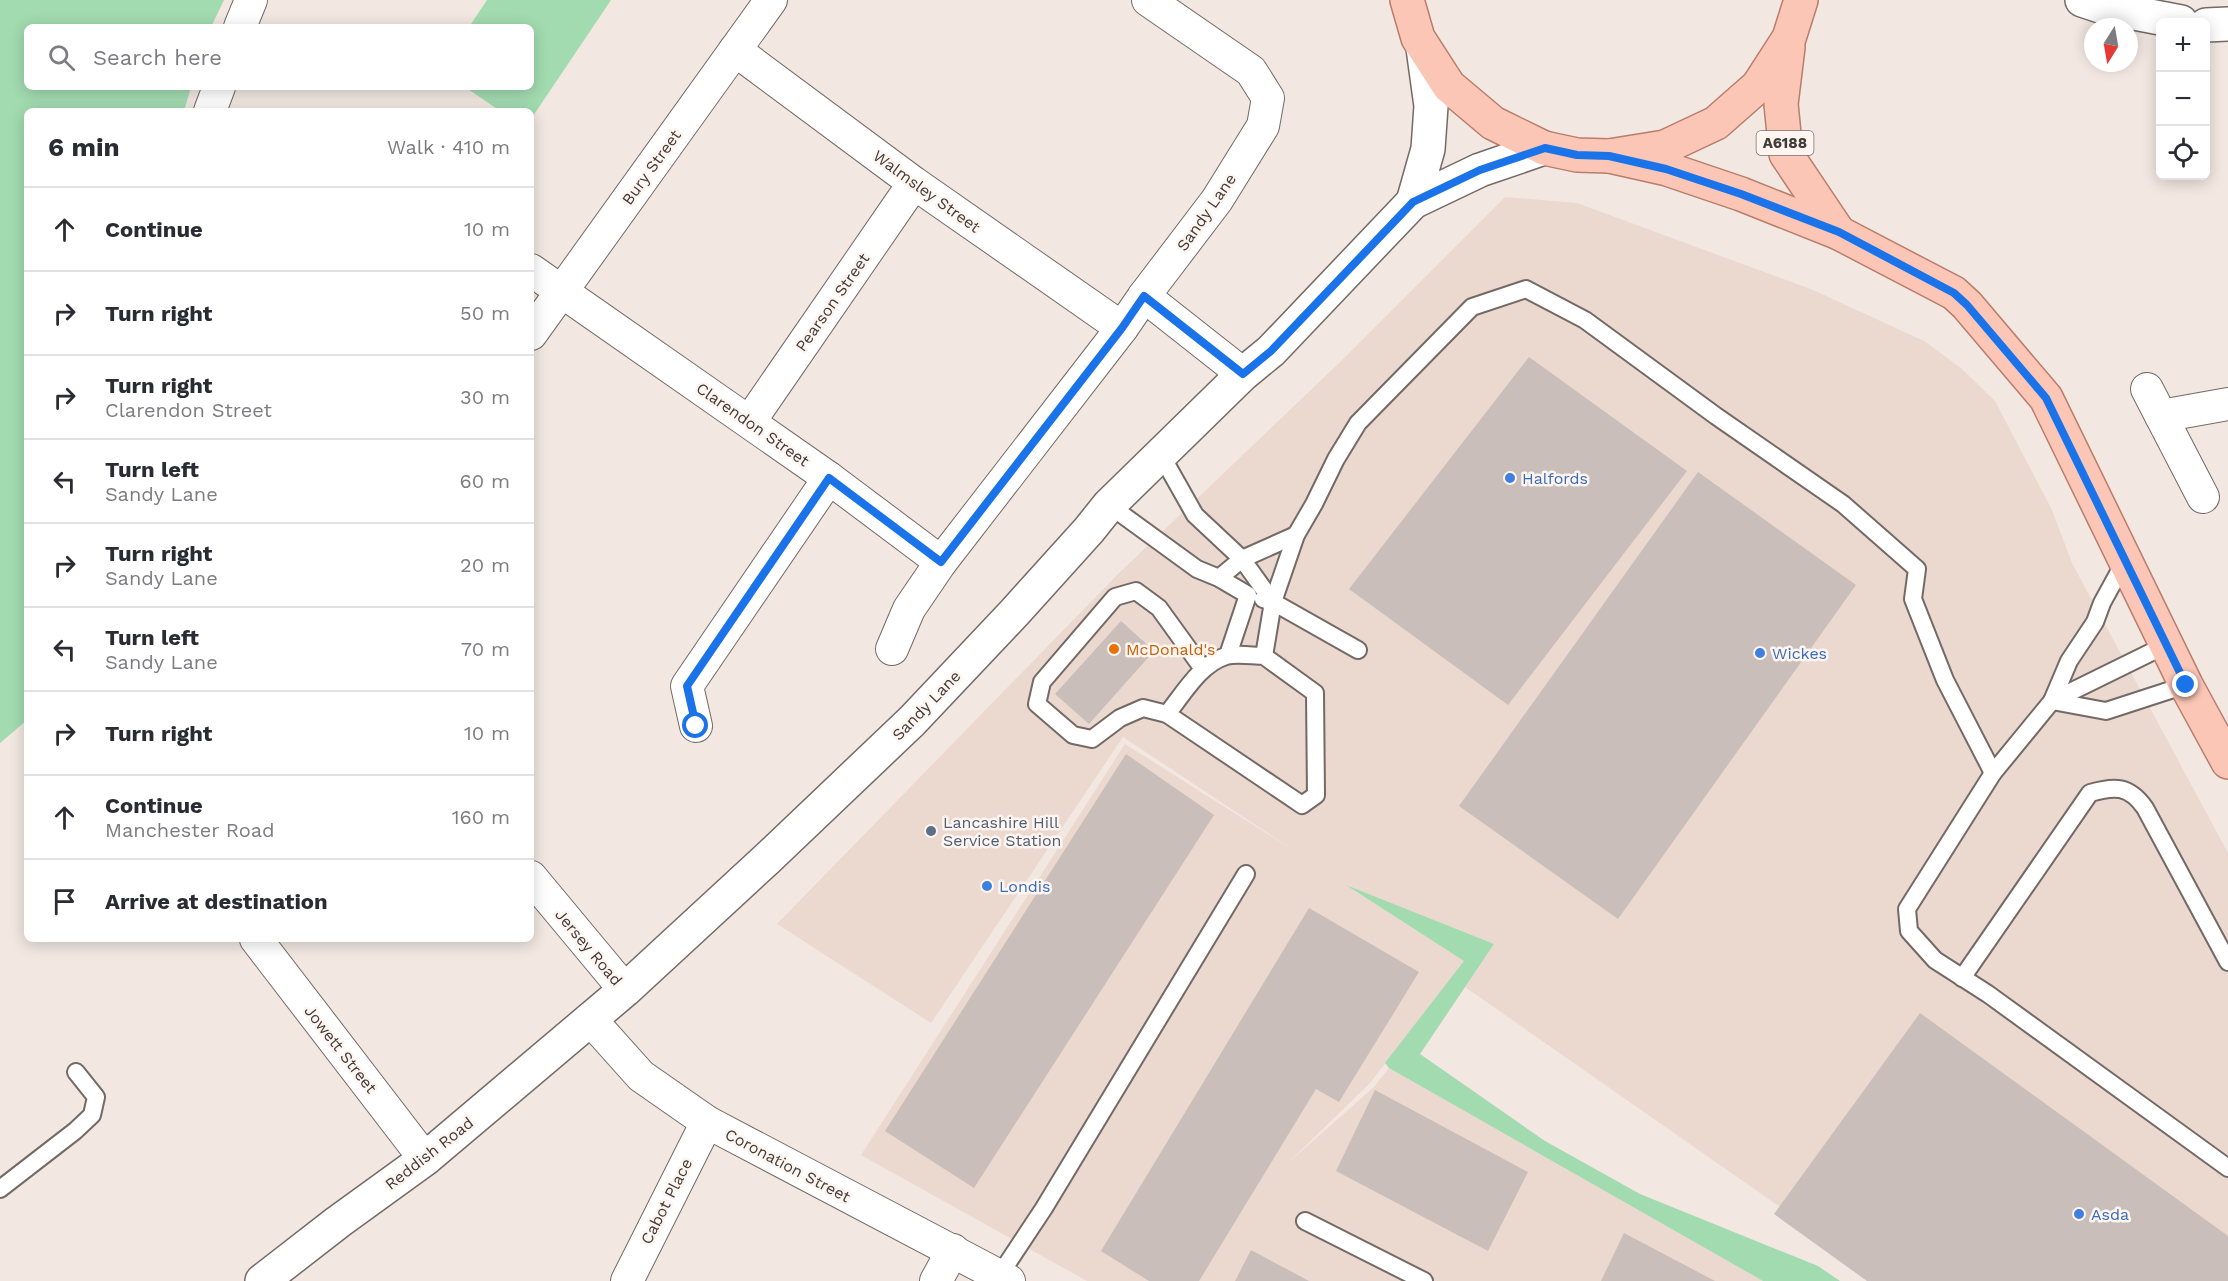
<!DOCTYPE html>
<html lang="en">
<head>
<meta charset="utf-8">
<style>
	:root { --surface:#fff; --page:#f7f7f7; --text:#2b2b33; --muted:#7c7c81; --line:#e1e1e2 }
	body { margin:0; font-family:"Work Sans",sans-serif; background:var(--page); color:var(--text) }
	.controls { position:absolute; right:18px; top:18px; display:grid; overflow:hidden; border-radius:9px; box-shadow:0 3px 15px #0003 }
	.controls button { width:54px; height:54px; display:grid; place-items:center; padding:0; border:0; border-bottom:2px solid var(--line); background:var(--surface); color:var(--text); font:30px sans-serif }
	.compass { position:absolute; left:2084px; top:18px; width:54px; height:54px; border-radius:50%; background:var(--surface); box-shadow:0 3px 15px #0003; rotate:191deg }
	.stop { position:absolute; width:18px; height:18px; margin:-14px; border:4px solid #1a73e8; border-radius:50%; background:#fff }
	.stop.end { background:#1a73e8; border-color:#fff; box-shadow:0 2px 6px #0008 }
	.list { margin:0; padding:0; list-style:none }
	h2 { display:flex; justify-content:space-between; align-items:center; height:78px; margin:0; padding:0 24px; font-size:26px }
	h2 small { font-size:20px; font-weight:400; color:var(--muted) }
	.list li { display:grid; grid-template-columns:39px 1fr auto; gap:18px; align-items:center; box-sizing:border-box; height:84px; padding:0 24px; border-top:2px solid var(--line) }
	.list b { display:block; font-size:22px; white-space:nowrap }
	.list p { margin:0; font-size:20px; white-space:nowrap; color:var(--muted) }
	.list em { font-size:20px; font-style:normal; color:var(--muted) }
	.icon { flex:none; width:33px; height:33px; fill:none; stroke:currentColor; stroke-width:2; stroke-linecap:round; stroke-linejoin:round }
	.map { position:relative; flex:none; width:2228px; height:1281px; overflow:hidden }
	.search { position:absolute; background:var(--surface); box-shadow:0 3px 15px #0003; left:24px; top:24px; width:510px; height:66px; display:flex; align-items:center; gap:15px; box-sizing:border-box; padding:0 21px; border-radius:9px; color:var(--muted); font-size:22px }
	.panel { position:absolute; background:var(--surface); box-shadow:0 3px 15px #0003; left:24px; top:108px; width:510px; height:834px; border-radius:9px }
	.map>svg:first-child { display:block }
	.built { fill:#ebd9cf }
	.green { fill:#a2dbb0 }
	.building { fill:#c9beb9 }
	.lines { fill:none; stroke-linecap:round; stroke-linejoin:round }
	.service-casing { stroke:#736a65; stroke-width:20 }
	.minor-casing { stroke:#736a65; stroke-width:34 }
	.tertiary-casing { stroke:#736a65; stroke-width:36 }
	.secondary-casing { stroke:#736a65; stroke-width:36 }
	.primary-casing { stroke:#b87d6b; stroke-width:36 }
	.service { stroke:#fff; stroke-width:16 }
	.minor { stroke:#fff; stroke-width:32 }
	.tertiary { stroke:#fff; stroke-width:33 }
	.secondary { stroke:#fff; stroke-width:33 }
	.primary { stroke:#fbc6b6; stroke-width:33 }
	.route { stroke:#1a73e8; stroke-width:8 }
	.shop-dot { fill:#3f7fe0; stroke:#fef5f0; stroke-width:2 }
	.food-dot { fill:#e8710a; stroke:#fef5f0; stroke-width:2 }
	.service-dot { fill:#5c6f8a; stroke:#fef5f0; stroke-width:2 }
	.labels { text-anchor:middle; stroke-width:5; stroke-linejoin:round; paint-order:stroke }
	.shield { fill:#fef5f0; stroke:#797470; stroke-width:1.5 }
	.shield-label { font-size:15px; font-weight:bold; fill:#403c39 }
	.street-label { font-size:16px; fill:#403c39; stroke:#fef5f0 }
	.shop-label { font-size:16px; fill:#366cbe; stroke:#fef5f0; text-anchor:start }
	.food-label { font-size:16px; fill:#c56008; stroke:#fef5f0; text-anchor:start }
	.service-label { font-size:16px; fill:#4e5e75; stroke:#fef5f0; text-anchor:start }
</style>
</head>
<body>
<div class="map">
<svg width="2228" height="1281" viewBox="0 0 2228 1281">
	<rect width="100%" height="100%" fill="#f2e7e1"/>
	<polygon class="built" points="1505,197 1577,203 1813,290 1924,341 1961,368 1995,401 2052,510 2072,563 2228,853 2228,1281 1780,1207 1465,987 1494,944 1352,889 1465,961 1370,1083 1288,1163 1374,1087 1389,1068 1763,1281 1087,1281 861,1155 1125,744 1293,850 1123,737 931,1023 777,924 1117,575 1338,364"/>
	<g class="green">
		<polygon points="0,0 224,0 211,27 27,27 27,87 191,87 184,111 27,111 27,720 0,743"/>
		<polygon points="487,0 611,0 531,119 531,111 500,111 465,87 531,87 531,27 469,27"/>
		<polygon points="1346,885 1494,944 1420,1054 1545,1141 1640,1194 1818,1266 1840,1281 1763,1281 1389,1068 1385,1063 1464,961"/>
	</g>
	<g class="building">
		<polygon points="1529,357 1687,471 1508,705 1349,589"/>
		<polygon points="1698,472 1856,585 1618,919 1459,806"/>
		<polygon points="1121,621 1154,651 1089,724 1055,694"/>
		<polygon points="1126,754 1214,815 974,1188 885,1131"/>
		<polygon points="1309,908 1419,972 1339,1102 1316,1089 1199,1281 1149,1281 1101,1251"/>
		<polygon points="1920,1013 2228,1236 2228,1281 1867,1281 1774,1214"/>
		<polygon points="1375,1090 1528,1172 1488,1251 1336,1171"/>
		<polygon points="1624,1233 1715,1281 1601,1281"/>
		<polygon points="1251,1250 1309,1281 1235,1281"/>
	</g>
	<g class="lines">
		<g class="service-casing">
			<g id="service">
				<polyline points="1160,453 1195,515 1242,559 1273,602"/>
				<polyline points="1109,505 1197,569 1219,578 1248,595 1228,655"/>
				<polyline points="2125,561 2102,603 2095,622 2069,661 2052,701 1993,773 1907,909 1909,931 1935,960 1988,994 2228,1168"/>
				<polyline points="1219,578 1242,559 1296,535"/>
				<polyline points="1263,599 1273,602 1358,650"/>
				<path d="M1264 656C1253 656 1237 653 1226 656 1200 664 1184 693 1167 714L1302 805 1316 795 1315 693 1264 656 1273 602 1296 535 1314 504 1336 459 1358 423 1472 307 1526 289 1585 320 1716 416 1843 504 1917 569 1913 599 1945 680 1993 773"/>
				<polyline points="2052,701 2106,711 2186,685"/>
				<polyline points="2052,701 2166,645"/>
				<polyline points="1167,714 1143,708 1120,718 1092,739 1073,735 1037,704 1042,682 1115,597 1136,591 1159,608 1203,669"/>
				<path d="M1962 978 2090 793C2114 786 2129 785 2145 808L2228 962"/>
				<polyline points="0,1189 75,1131 92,1115 96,1097 76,1072"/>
				<polyline points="1305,1221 1424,1281"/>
				<polyline points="999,1276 1044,1208 1246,874"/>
			</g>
		</g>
		<g class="minor-casing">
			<g id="minor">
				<polyline points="240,27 251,0"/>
				<polyline points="735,50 914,183 1122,328"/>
				<polyline points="210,111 219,87"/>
				<polyline points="531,270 829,478 941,562"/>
				<polyline points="1144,296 1243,374"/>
				<polyline points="531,334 771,0"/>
				<polyline points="2147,389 2161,416"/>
				<polyline points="750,421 914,183"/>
				<polyline points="2203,497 2161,416 2228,404"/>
				<polyline points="892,649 909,609 941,562 1122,328 1144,296 1217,200 1263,126 1268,98 1251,71 1148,0"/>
				<polyline points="696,726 687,686 829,478"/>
				<polyline points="531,877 625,990"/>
				<polyline points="256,939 425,1159"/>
				<polyline points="590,1019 641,1076 707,1122 1009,1281"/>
				<polyline points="627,1281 707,1122"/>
				<polyline points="936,1281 953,1250"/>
			</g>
		</g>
		<g class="tertiary-casing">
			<g id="tertiary">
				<polyline points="2082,0 2103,7 2181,22"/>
				<polyline points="2206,25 2228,24"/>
			</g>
		</g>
		<g class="secondary-casing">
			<g id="secondary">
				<polyline points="1413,202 1428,149 1431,106 1423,48"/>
				<polyline points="262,1281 338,1222 425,1159 625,990 767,859 912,721 1015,612 1089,530 1109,505 1243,374 1271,351 1413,202 1480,170 1544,148"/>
			</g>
		</g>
		<g class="primary-casing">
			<g id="primary">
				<polyline points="1407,0 1418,38 1449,86 1493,123 1544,148 1577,155 1609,156 1665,147 1716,123 1758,86 1789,38 1801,0"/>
				<polyline points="1788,47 1781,104 1786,154 1839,233"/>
				<polyline points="1609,156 1667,169 1741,194 1839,233 1954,293 1967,305 2046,398 2186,685 2228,762"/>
			</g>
		</g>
		<use href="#service" class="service"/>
		<use href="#minor" class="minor"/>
		<use href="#tertiary" class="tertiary"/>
		<use href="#secondary" class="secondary"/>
		<use href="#primary" class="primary"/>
	</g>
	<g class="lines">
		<polyline class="route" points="696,726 687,686 829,478 941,562 1122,328 1144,296 1243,374 1271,351 1413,202 1480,170 1545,148 1577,155 1609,156 1666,169 1741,194 1839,232 1954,293 1967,305 2046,398 2186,685"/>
	</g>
	<g class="shop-dot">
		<circle cx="1510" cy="478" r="6"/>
		<circle cx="1760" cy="653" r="6"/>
		<circle cx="987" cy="886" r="6"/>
		<circle cx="2079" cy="1214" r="6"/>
	</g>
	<circle class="food-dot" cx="1114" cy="649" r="6"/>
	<circle class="service-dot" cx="931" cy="831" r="6"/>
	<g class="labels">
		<rect class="shield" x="1756.5" y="131" width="57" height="24" rx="4.5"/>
		<g class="shield-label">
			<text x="1785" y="148">A6188</text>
		</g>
		<g class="street-label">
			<text transform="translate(651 167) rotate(-54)" y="6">Bury Street</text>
			<text transform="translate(927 191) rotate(36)" y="6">Walmsley Street</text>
			<text transform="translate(1206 212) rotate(-55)" y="6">Sandy Lane</text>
			<text transform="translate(832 302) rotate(-55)" y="6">Pearson Street</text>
			<text transform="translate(753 424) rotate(35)" y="6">Clarendon Street</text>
			<text transform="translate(926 705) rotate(-46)" y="6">Sandy Lane</text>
			<text transform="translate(589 947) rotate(50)" y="6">Jersey Road</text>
			<text transform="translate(341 1049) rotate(52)" y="6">Jowett Street</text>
			<text transform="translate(429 1153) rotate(-38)" y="6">Reddish Road</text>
			<text transform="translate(788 1165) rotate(28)" y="6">Coronation Street</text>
			<text transform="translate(666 1201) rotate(-63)" y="6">Cabot Place</text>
		</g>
		<g class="shop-label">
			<text x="1522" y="484">Halfords</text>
			<text x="1772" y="659">Wickes</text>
			<text x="999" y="892">Londis</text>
			<text x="2091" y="1220">Asda</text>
		</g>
		<g class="food-label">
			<text x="1126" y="655">McDonald's</text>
		</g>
		<g class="service-label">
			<text x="943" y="828">Lancashire Hill<tspan x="943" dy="18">Service Station</tspan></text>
		</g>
	</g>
</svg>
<div class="controls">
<button>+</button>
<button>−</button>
<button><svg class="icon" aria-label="locate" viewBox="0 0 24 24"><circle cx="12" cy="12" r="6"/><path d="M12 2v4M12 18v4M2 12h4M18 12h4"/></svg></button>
</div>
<svg class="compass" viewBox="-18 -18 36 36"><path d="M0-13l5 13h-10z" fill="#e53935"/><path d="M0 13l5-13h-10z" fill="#7c7c81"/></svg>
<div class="stop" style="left:696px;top:726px"></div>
<div class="stop end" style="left:2186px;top:685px"></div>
<div class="search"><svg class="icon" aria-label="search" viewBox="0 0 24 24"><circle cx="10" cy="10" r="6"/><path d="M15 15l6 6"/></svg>Search here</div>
<section class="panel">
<h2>6 min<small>Walk · 410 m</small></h2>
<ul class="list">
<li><svg class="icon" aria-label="ahead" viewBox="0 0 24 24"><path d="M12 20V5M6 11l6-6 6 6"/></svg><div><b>Continue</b></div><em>10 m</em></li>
<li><svg class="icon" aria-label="right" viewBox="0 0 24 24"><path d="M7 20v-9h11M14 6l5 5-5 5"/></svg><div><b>Turn right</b></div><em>50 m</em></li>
<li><svg class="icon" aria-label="right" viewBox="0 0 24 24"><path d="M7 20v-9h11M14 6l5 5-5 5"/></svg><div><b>Turn right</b><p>Clarendon Street</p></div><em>30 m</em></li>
<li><svg class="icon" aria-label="left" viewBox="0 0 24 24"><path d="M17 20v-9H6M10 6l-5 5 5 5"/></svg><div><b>Turn left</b><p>Sandy Lane</p></div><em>60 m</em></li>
<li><svg class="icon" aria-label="right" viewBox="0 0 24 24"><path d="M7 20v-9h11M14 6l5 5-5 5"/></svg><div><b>Turn right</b><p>Sandy Lane</p></div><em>20 m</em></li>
<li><svg class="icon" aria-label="left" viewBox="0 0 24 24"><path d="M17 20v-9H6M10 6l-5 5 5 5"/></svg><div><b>Turn left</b><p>Sandy Lane</p></div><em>70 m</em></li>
<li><svg class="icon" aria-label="right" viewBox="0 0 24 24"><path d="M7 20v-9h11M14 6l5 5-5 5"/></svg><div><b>Turn right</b></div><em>10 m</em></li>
<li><svg class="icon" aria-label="ahead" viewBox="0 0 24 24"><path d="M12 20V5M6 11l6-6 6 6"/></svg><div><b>Continue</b><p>Manchester Road</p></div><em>160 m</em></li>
<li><svg class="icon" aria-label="arrive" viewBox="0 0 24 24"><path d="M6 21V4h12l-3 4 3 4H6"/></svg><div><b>Arrive at destination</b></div></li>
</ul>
</section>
</div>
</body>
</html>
